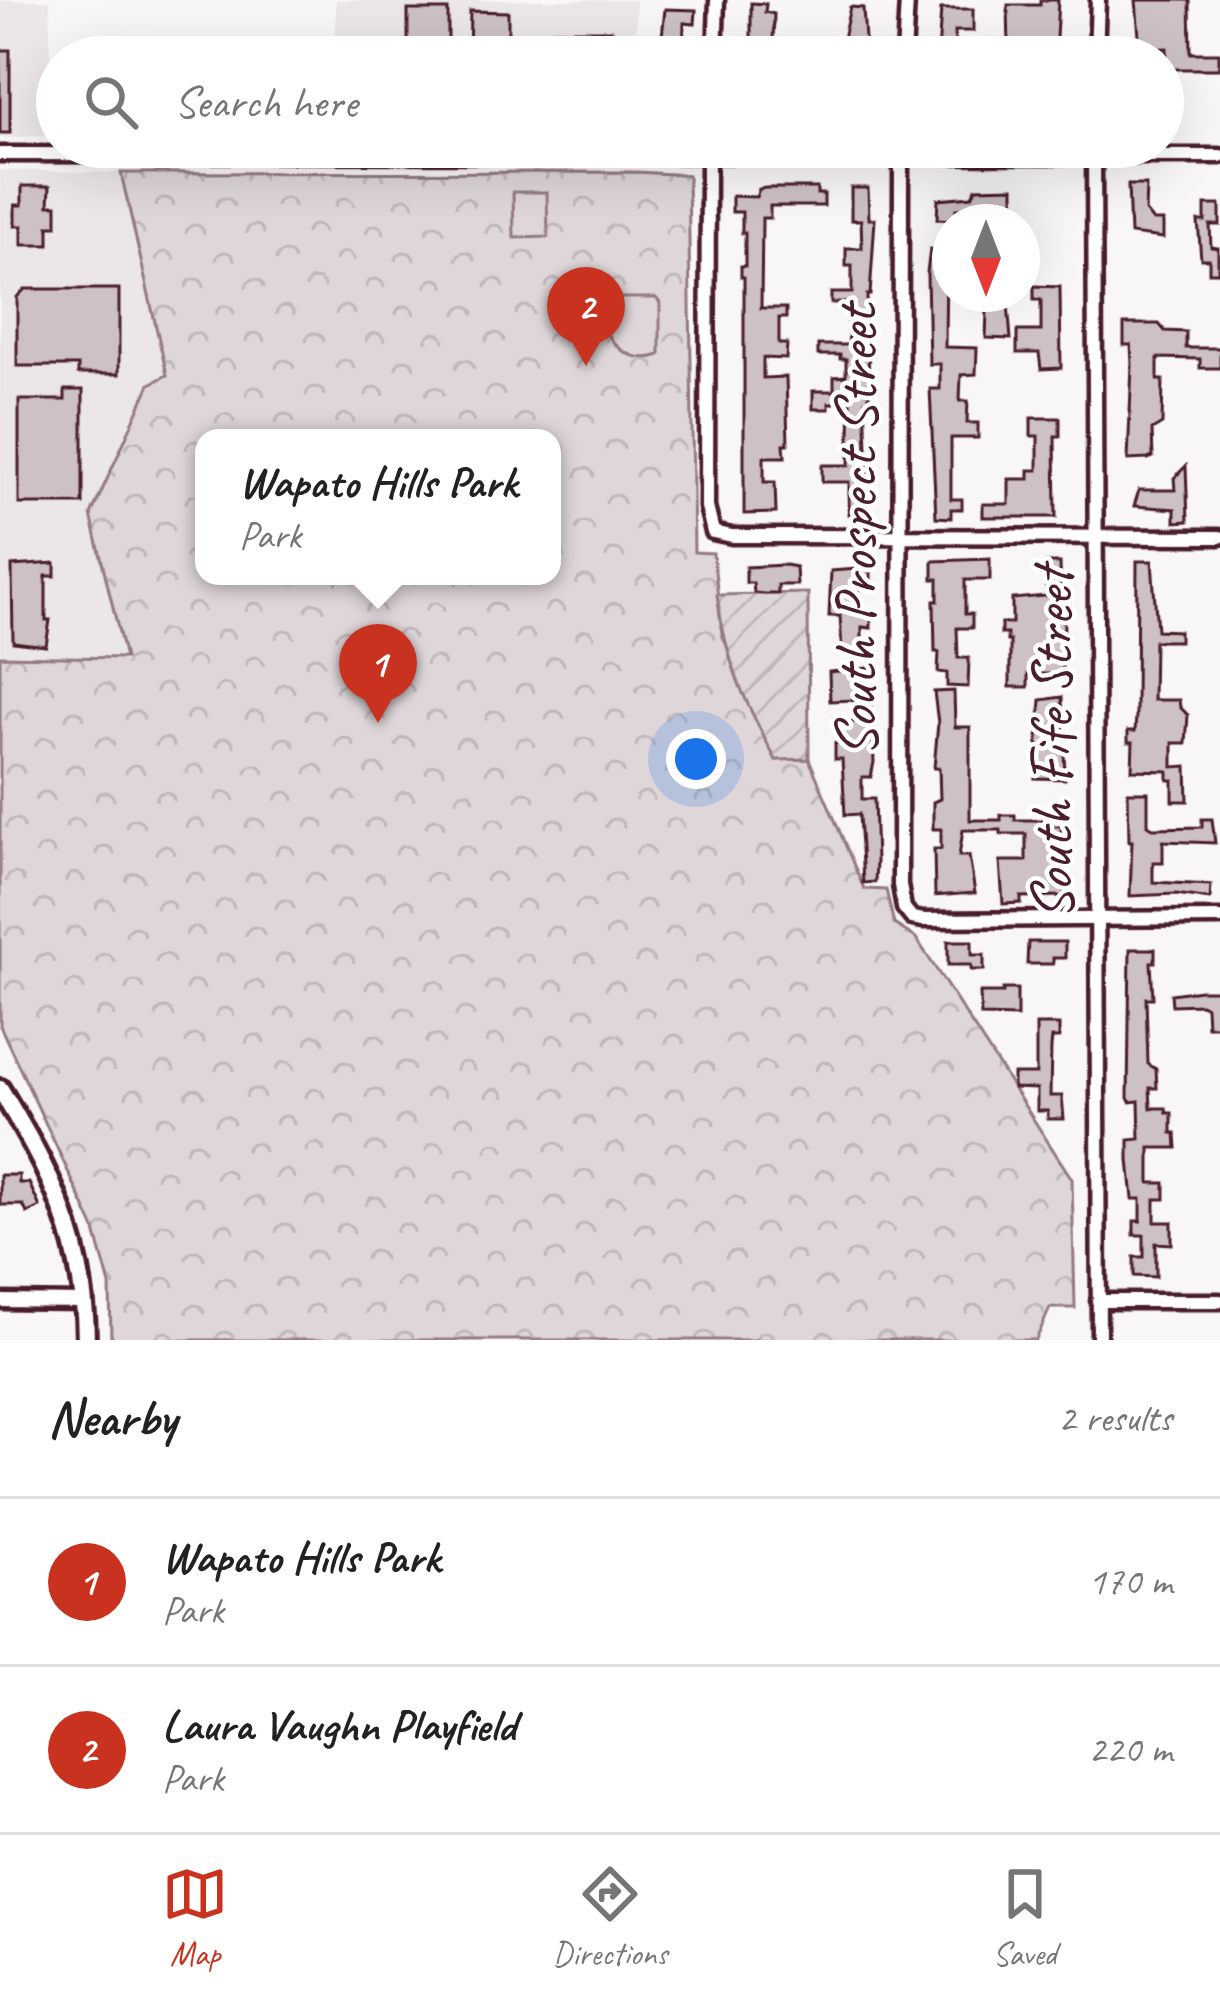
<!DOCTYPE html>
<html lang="en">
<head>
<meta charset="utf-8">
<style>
	:root { --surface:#fff; --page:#f6f6f6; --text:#222; --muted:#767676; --line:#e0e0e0; --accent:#c8321e }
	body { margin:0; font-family:Caveat,sans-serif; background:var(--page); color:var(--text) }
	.compass { position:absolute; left:932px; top:204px; width:108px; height:108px; border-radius:50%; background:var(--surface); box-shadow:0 12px 48px #0002; rotate:180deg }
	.you { position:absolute; left:696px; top:759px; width:42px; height:42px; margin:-30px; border:9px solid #fff; border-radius:50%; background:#1a73e8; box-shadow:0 0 0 18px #1a73e833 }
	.badge { display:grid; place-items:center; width:78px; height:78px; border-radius:50%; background:var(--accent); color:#fff; font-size:39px; font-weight:700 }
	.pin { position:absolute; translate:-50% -99px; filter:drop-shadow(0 3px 6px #0008) }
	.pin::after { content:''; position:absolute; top:63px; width:42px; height:36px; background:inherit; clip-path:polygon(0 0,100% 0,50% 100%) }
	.popup { position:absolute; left:195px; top:429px; width:366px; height:156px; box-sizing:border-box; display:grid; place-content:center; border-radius:24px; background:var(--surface); filter:drop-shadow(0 3px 9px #0005); font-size:39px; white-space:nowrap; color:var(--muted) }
	.popup b { font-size:45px; color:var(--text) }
	.popup::after { content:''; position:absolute; left:50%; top:100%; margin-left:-24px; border:24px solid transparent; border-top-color:var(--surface) }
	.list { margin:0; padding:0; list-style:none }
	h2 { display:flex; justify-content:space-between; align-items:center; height:156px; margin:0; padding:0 48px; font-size:51px }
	h2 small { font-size:39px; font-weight:400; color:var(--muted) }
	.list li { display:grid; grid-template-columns:78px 1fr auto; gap:36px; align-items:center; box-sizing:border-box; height:168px; padding:0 48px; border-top:3px solid var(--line) }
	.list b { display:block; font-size:45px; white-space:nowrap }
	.list p { margin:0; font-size:39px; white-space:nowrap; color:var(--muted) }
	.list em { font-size:39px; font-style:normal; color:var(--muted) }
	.icon { flex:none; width:66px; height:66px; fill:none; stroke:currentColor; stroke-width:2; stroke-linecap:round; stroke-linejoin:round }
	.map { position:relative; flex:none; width:1220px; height:1340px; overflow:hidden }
	.search { position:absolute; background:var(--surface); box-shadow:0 12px 48px #0002; left:36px; right:36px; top:36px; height:132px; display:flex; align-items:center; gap:30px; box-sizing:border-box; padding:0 42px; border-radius:66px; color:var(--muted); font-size:45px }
	.sheet { height:492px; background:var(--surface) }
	nav { display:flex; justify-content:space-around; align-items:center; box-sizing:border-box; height:168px; border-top:3px solid var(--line); background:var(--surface); font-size:33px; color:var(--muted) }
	nav a { display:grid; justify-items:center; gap:6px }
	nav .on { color:var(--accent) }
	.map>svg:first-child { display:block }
	.built { fill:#ebe6e8 }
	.park { fill:url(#park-crowns); stroke:#947a82; stroke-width:3; fill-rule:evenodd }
	.garden { fill:url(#garden-furrows); stroke:#947a82; stroke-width:3 }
	.pitch { fill:#ded6d9; stroke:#947a82; stroke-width:3 }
	.building { fill:#cdc1c4; stroke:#4a1f2b; stroke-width:3 }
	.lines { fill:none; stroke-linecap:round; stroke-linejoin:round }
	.street-casing { stroke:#4a1f2b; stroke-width:21 }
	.secondary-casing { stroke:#4a1f2b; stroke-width:26 }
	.street { stroke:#fff; stroke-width:12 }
	.secondary { stroke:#fff; stroke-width:16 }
	.labels { text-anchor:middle; stroke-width:9; stroke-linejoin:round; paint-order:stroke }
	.street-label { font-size:60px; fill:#4a1f2b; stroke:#fff }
</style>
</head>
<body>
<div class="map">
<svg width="1220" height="1340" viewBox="0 0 1220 1340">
	<defs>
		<pattern id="park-crowns" width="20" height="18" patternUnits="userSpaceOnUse" patternTransform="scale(3)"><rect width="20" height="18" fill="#ded6d9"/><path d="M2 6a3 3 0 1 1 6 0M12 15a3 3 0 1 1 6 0" fill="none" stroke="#c0b7ba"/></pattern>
		<pattern id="garden-furrows" width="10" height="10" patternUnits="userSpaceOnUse" patternTransform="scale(3)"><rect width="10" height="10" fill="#ded6d9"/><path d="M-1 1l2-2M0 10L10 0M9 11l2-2" fill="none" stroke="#c0b7ba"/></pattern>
	</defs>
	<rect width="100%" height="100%" fill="#f8f6f7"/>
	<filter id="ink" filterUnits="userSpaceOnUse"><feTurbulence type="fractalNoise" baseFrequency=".00833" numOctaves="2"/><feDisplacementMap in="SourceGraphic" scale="24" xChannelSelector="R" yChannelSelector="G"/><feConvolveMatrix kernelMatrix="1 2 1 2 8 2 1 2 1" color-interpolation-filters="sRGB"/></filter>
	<g filter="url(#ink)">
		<g class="built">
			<polygon points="0,0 50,0 50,135 0,138"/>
			<rect x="336" y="0" width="300" height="57"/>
			<polygon points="0,170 121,173 167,375 150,385 91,515 126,659 0,656"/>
		</g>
		<path class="park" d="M636 172 688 175 694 552 713 553 722 634 776 760 809 759 864 889 886 890 894 924 916 938 1072 1179 1075 1308H1050L1036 1340H111L110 1285 94 1227 0 1026V656L125 658 91 515 150 384 167 375 121 173ZM204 438H552V576H204Z"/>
		<path class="garden" d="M808 593 809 759 776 760C744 700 726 663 717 595Z"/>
		<g class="pitch">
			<polygon points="513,192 547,192 548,237 514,238"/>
			<path d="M604 298H656L660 303V355C624 368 595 332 604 298Z"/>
		</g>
		<g class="building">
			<polygon points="1040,0 1058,0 1055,57 1039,57 1039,50 1009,50 1008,5 1040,5"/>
			<polygon points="1136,0 1190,0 1191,53 1219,53 1219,69 1166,69 1167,48 1140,49"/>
			<polygon points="751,3 766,4 765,12 774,14 773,43 777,43 777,57 751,57"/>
			<polygon points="850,7 863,8 866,57 839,57"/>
			<polygon points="665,9 696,10 695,24 684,23 683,57 660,55"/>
			<polygon points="941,9 973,9 973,31 955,31 955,57 938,54"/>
			<rect x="408" y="10" width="40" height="47"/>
			<polygon points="470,11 508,12 508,57 469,57"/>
			<rect x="553" y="30" width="58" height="27"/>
			<rect x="0" y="50" width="10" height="83"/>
			<polygon points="1128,185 1146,185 1145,211 1153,221 1163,221 1163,238 1130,234"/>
			<polygon points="22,186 50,186 49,205 57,205 57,226 49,226 49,245 22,245 22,226 15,226 15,205 22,205"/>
			<polygon points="1014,187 1014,201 986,202 986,208 982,209 956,209 956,220 937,219 938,199 972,196 976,188"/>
			<polygon points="766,188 817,188 817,194 824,194 824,206 770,206 770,218 762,218 761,308 786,308 786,318 779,318 779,344 787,344 786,359 763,358 763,378 786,377 788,444 784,444 785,457 764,457 764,482 775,482 776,513 744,514 744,277 741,277 741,266 745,266 745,233 742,233 742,212 732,212 732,196 756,197 759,189"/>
			<polygon points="851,188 868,188 869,219 875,219 870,295 867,295 869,389 869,401 865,401 868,471 865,514 849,514 849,482 822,482 822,465 849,465 851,403 829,403 829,409 813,409 813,391 834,391 834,377 846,376 846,359 840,359 840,355 818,355 818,345 849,345 846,303 831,303 831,293 852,293 852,266 846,266 846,248 862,248 861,220 851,220"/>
			<polygon points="1205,205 1220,205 1220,225 1210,225 1211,247 1218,248 1218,272 1209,272 1209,259 1201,259 1198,221 1205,221"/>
			<polygon points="930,249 950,250 950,260 946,260 945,347 977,348 976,374 961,375 960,401 968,401 967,423 978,423 978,438 951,438 951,499 962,499 962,509 951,509 951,518 936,517 930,389 940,389 940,364 929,364 927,273"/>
			<polygon points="1034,286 1060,287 1061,368 1041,369 1039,353 1017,353 1017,331 1041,331 1041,300 1034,300"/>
			<polygon points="25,289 119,289 119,374 78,374 78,366 17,366 17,297"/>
			<polygon points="995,304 1008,304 1011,339 986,338 987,310 995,310"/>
			<polygon points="1124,324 1159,324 1165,331 1186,332 1186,348 1220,348 1220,368 1200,368 1200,359 1158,358 1158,380 1163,380 1162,424 1152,430 1153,457 1148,459 1128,460 1132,365 1131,345 1124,345"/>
			<polygon points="65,390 83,390 83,504 19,504 19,400 65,400"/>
			<polygon points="1031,418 1060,418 1060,436 1055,436 1056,517 983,517 983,504 1009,504 1009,479 1029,479 1029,470 1038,470 1038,436 1031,436"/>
			<polygon points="1186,466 1188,521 1175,522 1175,509 1134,506 1139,490 1175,490 1174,478"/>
			<polygon points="990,559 990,580 965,580 965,614 972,614 972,628 957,628 958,658 969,658 968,687 947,686 947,673 938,672 939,652 935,652 934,601 938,601 938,579 933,579 933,561"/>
			<polygon points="1137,561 1152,561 1157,630 1179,631 1179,641 1154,641 1153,700 1179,700 1180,707 1188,715 1186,743 1173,743 1173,767 1187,766 1188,801 1173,801 1173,780 1168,780 1168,771 1132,770 1133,742 1128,742 1128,731 1135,731 1136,715"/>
			<polygon points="55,563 55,576 46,576 46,620 50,620 46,646 13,642 12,566"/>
			<polygon points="1046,563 1060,563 1061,596 1065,596 1062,674 1028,674 1028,687 1010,687 1010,641 1007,641 1007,634 1001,634 1001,623 1012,623 1012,599 1046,596"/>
			<polygon points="785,565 796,567 797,585 778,585 778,594 764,594 754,593 753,583 746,583 746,567"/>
			<polygon points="871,568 871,587 859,587 859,607 871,611 871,628 862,627 862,651 842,651 840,616 829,616 831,571"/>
			<polygon points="869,668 874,762 871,777 862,777 862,799 874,799 876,862 875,882 863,883 859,814 845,815 842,759 835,759 835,743 841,743 841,722 854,722 854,700 830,701 829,672"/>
			<polygon points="954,691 955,727 970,727 970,820 1001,820 1001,815 1015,815 1015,820 1052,820 1052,826 1061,826 1064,896 1021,897 1021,903 1003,904 1000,861 1026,861 1026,834 1001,834 1001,830 963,830 959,856 969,856 975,893 935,896 934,849 941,849 941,829 933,829 933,802 940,799 939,768 934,768 938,723 934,692"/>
			<polygon points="1062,697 1065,779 1035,778 1041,700"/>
			<polygon points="1128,792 1148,792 1148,825 1153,828 1202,827 1202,819 1212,819 1215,843 1163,841 1163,862 1153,862 1153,882 1211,885 1210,899 1176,894 1130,896 1132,841 1129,841"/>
			<polygon points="948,941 972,941 972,955 984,955 984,970 971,970 971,965 948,965"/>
			<polygon points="1028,942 1065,942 1065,958 1053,958 1053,964 1027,964"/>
			<polygon points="1130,949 1155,949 1155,962 1151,962 1153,998 1146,998 1148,1064 1156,1069 1157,1088 1150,1088 1151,1108 1166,1108 1167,1113 1172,1113 1172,1133 1176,1133 1177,1148 1150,1148 1150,1183 1165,1183 1165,1199 1155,1199 1155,1222 1172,1222 1172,1244 1156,1243 1156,1277 1134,1276 1134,1257 1144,1257 1144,1235 1134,1235 1134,1221 1141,1221 1141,1199 1133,1199 1129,1160 1129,1140 1140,1139 1139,1101 1130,1102 1128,1098"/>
			<polygon points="1003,989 1017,989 1017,1017 981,1016 980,993 1003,993"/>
			<polygon points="1200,990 1217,990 1219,1026 1207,1026 1206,1007 1201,1004 1172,1005 1171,994"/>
			<polygon points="1036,1025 1059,1025 1059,1038 1052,1038 1051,1047 1050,1096 1062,1096 1064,1119 1048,1119 1048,1111 1037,1111 1037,1089 1013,1088 1013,1074 1036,1074"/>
			<polygon points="0,1175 19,1175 19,1183 29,1183 40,1207 27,1213 23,1205 0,1205"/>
		</g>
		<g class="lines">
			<g class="street-casing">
				<g id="street">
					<polyline points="715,57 717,0"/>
					<polyline points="904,57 907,0"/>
					<polyline points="1096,57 1098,0"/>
					<polyline points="708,147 707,507 713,532 732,536 1220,537"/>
					<polyline points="1094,147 1099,1340"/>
					<polyline points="901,148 900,885 904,908 912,918 923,920 1220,918"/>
					<polyline points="0,154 1220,156"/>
					<polyline points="0,1301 85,1302"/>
					<polyline points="1098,1301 1220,1301"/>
				</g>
			</g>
			<g class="secondary-casing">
				<path id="secondary" d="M0 1089C51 1173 85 1239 86 1340"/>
			</g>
			<use href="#street" class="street"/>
			<use href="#secondary" class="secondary"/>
		</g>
	</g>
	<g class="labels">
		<g class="street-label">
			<text transform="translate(855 531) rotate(-90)" y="21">South Prospect Street</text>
			<text transform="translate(1051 744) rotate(-90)" y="21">South Fife Street</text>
		</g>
	</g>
</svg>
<svg class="compass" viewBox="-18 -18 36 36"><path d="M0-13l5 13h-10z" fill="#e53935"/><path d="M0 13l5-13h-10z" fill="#767676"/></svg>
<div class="you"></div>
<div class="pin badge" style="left:378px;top:723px">1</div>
<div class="popup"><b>Wapato Hills Park</b>Park</div>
<div class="pin badge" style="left:586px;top:366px">2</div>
<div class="search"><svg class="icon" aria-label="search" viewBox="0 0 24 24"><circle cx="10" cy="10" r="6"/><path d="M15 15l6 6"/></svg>Search here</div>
</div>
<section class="sheet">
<h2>Nearby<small>2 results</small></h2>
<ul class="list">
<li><span class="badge">1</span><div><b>Wapato Hills Park</b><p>Park</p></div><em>170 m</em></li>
<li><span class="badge">2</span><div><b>Laura Vaughn Playfield</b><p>Park</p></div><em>220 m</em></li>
</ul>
</section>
<nav>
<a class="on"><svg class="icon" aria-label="map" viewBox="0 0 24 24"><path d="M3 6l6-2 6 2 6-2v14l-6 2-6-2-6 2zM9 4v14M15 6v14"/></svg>Map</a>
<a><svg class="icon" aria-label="directions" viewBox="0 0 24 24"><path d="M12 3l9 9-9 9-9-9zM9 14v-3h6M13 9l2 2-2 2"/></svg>Directions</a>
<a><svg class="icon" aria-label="saved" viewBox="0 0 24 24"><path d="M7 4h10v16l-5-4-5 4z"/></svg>Saved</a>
</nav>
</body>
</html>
